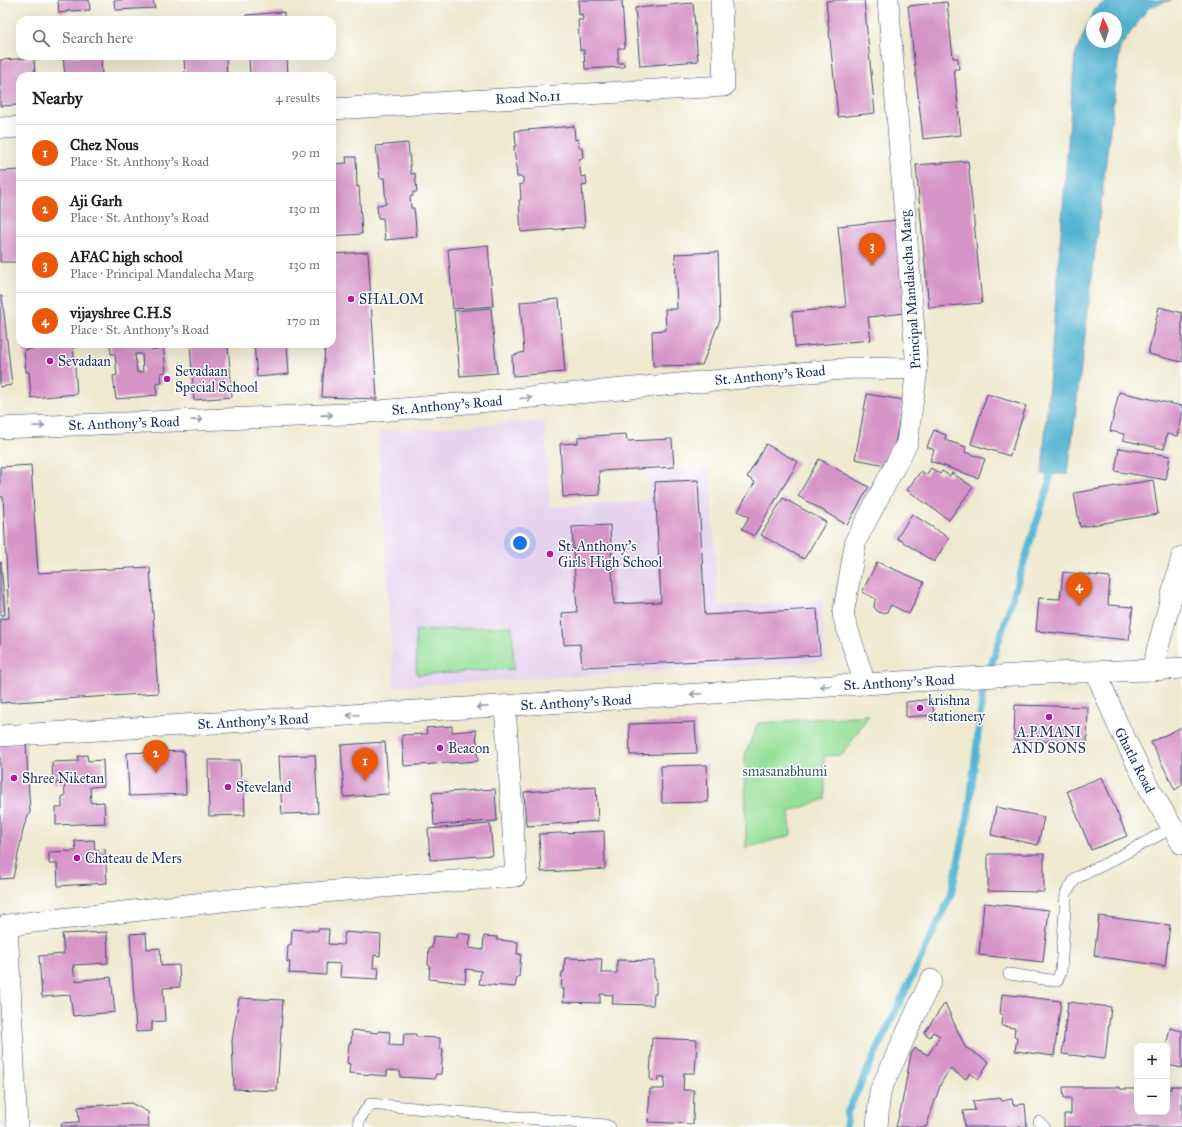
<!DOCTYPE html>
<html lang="en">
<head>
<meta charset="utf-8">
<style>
	:root { --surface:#fff; --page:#f2f2f2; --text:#202124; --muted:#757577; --line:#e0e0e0; --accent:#ea580c }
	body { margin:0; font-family:"IM FELL Great Primer",serif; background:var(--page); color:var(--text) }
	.controls { position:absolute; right:12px; bottom:12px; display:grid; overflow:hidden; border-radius:8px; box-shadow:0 4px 16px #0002 }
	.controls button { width:36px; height:36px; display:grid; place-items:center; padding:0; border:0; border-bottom:1px solid var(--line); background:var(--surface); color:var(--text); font:20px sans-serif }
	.compass { position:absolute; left:1086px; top:12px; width:36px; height:36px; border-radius:50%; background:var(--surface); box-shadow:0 4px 16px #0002; rotate:356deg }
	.you { position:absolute; left:520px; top:543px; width:14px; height:14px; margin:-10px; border:3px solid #fff; border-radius:50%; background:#1a73e8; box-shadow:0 0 0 6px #1a73e833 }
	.badge { display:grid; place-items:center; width:26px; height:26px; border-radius:50%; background:var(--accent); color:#fff; font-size:13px; font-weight:700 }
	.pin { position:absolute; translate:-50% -33px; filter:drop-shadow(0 1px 2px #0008) }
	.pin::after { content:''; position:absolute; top:21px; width:14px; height:12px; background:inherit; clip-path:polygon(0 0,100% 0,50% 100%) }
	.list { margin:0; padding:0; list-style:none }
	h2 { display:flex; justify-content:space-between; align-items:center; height:52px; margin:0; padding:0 16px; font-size:17px }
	h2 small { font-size:13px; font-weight:400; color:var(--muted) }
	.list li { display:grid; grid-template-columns:26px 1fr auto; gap:12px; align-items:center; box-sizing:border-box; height:56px; padding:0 16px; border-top:1px solid var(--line) }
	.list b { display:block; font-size:15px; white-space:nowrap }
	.list p { margin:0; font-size:13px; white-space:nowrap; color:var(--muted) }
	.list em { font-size:13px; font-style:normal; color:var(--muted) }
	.icon { flex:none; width:22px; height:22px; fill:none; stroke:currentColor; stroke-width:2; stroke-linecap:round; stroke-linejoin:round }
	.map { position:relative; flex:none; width:1182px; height:1127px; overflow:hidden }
	.search { position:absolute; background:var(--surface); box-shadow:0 4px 16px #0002; left:16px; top:16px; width:320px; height:44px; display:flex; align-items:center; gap:10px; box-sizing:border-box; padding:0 14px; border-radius:12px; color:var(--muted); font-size:15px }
	.panel { position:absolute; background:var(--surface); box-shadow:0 4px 16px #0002; left:16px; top:72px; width:320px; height:276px; border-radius:12px }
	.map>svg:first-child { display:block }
	.built { fill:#e6d3f0 }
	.green { fill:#97e09a; stroke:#59887c }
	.water { fill:#52b4d1; stroke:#367298; fill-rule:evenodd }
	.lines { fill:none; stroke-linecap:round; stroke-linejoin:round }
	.stream { stroke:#52b4d1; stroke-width:7 }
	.building { fill:#d693c7; fill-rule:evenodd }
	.lane-casing { stroke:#3b4b6f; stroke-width:12 }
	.street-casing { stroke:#3b4b6f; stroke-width:22 }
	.lane { stroke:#fff; stroke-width:11 }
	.street { stroke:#fff; stroke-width:21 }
	.oneway { stroke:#8d97ae }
	.poi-dot { fill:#b5179e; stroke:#fff; stroke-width:1.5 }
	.labels { text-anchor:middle; stroke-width:3; stroke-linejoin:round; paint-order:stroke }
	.street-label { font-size:14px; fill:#1b2f5e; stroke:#fff }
	.poi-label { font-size:14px; fill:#1b2f5e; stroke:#fff; text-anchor:start }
	.park-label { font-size:14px; fill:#3a5b6d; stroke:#fff }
</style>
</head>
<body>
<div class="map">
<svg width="1182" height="1127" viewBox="0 0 1182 1127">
	<rect width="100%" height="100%" fill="#fff"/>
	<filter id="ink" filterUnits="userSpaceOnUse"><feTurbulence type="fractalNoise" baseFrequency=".025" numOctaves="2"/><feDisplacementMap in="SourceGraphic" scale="8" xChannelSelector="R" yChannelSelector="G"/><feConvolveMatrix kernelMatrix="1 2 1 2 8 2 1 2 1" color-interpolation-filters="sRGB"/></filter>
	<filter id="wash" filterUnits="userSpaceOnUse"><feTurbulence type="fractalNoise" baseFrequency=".012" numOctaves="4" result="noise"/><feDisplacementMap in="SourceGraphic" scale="16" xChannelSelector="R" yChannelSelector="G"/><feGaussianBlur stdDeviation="0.9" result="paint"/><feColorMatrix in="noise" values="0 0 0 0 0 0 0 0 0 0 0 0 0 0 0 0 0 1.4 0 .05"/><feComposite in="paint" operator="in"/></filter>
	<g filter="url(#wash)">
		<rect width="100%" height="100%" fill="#eee9cf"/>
		<polygon class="built" points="544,421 550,507 648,501 647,471 710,467 718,606 822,600 825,661 394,687 378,432"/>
		<g class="green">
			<polygon points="512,626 514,669 417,675 415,631"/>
			<polygon points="869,715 842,755 824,756 825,799 789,812 791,835 746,848 745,755 758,723"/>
		</g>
		<path class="water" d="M1108 0H1172L1149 7 1120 47 1068 474H1042L1075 55 1094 9ZM1092 18H1116V42H1092Z"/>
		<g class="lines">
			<polyline class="stream" points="846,1127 847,1113 951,895 969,811 983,691 1049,483 1051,466"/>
		</g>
		<g id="blocks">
			<g class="building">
				<polygon points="58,0 89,0 90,10 67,11 67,12 59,13"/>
				<polygon points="114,0 153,0 155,8 115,10"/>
				<polygon points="578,0 622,0 625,48 618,48 618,63 624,63 624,67 585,69 584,50 580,50 578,20 583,20 582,14 579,15"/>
				<polygon points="836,0 864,0 875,113 838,117 826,1"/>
				<polygon points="947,2 953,58 958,58 959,69 954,69 961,135 923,139 908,6"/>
				<polygon points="693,3 698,61 640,66 635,8"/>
				<polygon points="284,12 284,20 246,20 246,15"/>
				<polygon points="63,56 101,56 102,76 65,76"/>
				<polygon points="184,56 226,56 227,76 185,76"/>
				<polygon points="249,56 287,56 288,76 250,76"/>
				<polygon points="34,58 35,76 20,76 20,105 0,106 0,60"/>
				<polygon points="574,126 575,140 578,139 579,147 582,147 583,158 579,159 581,177 586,176 587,185 582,186 585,227 521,232 519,200 521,200 520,184 523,184 523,177 517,177 514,146 516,146 515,131"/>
				<polygon points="408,143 411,174 415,173 417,192 413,192 413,196 410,197 411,208 414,208 417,237 385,240 383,218 378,218 377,205 386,204 384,178 380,178 376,146"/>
				<polygon points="346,157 356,157 357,187 359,186 362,234 332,236 332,164 347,163"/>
				<polygon points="968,161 982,303 929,308 916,165"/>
				<polygon points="20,170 20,262 0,262 0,171"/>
				<polygon points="897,220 906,313 868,317 871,340 795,347 792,312 846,307 838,226"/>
				<polygon points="488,245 493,306 453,309 448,249"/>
				<polygon points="368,252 377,399 322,397 325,344 332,344 332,254"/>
				<polygon points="718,252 720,320 702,365 653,366 652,331 666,330 665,309 677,309 675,254"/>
				<polygon points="0,296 2,296 12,385 0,387"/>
				<polygon points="559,299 565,372 513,376 512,356 524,352 520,302"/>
				<polygon points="1159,307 1182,313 1182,362 1148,354"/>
				<polygon points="491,308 497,373 460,376 454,311"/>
				<polygon points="32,344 73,344 77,394 31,398 29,372 26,372 24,350 33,349"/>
				<path d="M110 344H154V346H150L151 350 158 349 156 344H163L166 372 161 373 162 383 156 384 157 395 116 399 113 376 117 375 115 354H111ZM135 354H142L143 372H137Z"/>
				<polygon points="190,344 228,344 232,397 194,400"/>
				<polygon points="254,344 287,344 289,374 257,377"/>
				<polygon points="1119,392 1182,406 1182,417 1178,436 1167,434 1164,449 1123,440 1124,434 1110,431"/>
				<polygon points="867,394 903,400 891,466 855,459"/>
				<polygon points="987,394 1026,406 1010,456 971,444"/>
				<polygon points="934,430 946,435 945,440 966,447 965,452 985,459 978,478 930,461 934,450 927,447"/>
				<polygon points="626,434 627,441 672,439 674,467 599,471 600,495 563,497 560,444 578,443 578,437"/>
				<polygon points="766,444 798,462 754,536 742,529 749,517 738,511 755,482 747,477"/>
				<polygon points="1119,448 1170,456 1166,480 1115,471"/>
				<polygon points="819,459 869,487 847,525 798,496"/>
				<polygon points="31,465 38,573 150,567 158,693 0,703 0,619 9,618 3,497 0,497 0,467"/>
				<polygon points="931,468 940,474 942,471 950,476 952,473 973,487 949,520 907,490 921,471 926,475"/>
				<polygon points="698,480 705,615 817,609 820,655 582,667 580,644 564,645 562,613 577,612 572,527 610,525 614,604 661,602 655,482"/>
				<polygon points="1153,480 1158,514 1080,527 1074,493"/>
				<polygon points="783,498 826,522 804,559 761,535"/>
				<polygon points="912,514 949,538 934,562 897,538"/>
				<polygon points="0,562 1,562 5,615 0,615"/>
				<polygon points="877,562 924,582 909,614 891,605 887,612 881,613 878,612 874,607 875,601 876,599 862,592"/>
				<polygon points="1063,572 1110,577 1108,605 1133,607 1129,640 1036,631 1039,598 1060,599"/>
				<polygon points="932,699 934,715 906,717 906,702"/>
				<polygon points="1015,705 1088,707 1087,743 1014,740"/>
				<polygon points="695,722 697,753 630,755 629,724"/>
				<polygon points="452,726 452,732 476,730 478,761 404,766 402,735 427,734 426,728"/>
				<polygon points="1182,727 1182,785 1175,790 1151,742"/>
				<polygon points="385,742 389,794 344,797 341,745"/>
				<polygon points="26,743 30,812 24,826 13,878 0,879 0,745"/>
				<polygon points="184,751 186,794 129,796 127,753"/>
				<polygon points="87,755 88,761 103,760 104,786 90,787 91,803 104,802 105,823 56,825 56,808 62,808 62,796 65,796 64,783 61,784 61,782 57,782 57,784 53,784 52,762 78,761 78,756"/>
				<polygon points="315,755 318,813 282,814 279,756"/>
				<polygon points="208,760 240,760 241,781 248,781 248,793 244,793 245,815 209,816"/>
				<polygon points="707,765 708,802 662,803 661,766"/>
				<polygon points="1102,777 1127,836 1091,850 1067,791"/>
				<polygon points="596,787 598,821 526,826 524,792"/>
				<polygon points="495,789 497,821 434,825 432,793"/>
				<polygon points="996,807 1044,817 1038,845 991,835"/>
				<polygon points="490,824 493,855 430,860 428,829"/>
				<polygon points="604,831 605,869 541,872 539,834"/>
				<polygon points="94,840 95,850 105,849 107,883 58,886 57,864 49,864 49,852 76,851 75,841"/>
				<polygon points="988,854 1044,854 1044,892 988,891"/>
				<polygon points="984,903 1049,910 1043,962 979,955"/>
				<polygon points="1099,916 1170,925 1165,966 1094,956"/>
				<polygon points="292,929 318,931 318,929 329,929 328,944 343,945 345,932 381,935 380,956 374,955 373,968 379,968 378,979 340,977 341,964 326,963 326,975 289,973 290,962 287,962 288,945 291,945"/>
				<polygon points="107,932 108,963 73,965 75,981 111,977 115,1012 73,1016 70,995 42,997 39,956 64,954 62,934"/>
				<polygon points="146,933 147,949 160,948 161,966 179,965 180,987 163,988 165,1021 152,1022 152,1031 136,1032 130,934"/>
				<polygon points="458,933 471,935 469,948 483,950 484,936 497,937 497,940 518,942 517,954 521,954 519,977 517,977 515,987 479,984 481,971 466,969 465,983 429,979 430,965 428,965 429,948 432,948 433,936 457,938"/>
				<polygon points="565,958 602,959 601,973 617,973 617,960 654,961 654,978 656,978 656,994 654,994 653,1005 612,1004 613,995 600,994 600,1003 563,1002 564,989 561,989 562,972 564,972"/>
				<polygon points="1002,994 1061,1001 1054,1056 1015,1051 1017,1037 1014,1036 1015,1028 1002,1026 1003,1015 1000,1014"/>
				<polygon points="239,998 283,1000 277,1091 234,1089 232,1041"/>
				<polygon points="1068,1002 1111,1007 1105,1059 1062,1054"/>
				<polygon points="945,1003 965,1047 989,1062 978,1079 970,1073 966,1079 950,1069 941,1083 926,1127 896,1127 901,1108 911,1054 915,1048 928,1055 940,1036 933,1032 930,1037 924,1033"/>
				<polygon points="1170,1028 1182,1031 1182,1068 1167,1065 1167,1046 1166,1046"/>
				<polygon points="352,1030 378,1033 378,1031 390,1032 389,1045 403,1046 404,1034 416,1034 416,1037 440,1038 440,1049 443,1049 441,1074 436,1074 435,1079 400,1077 400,1071 387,1070 387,1076 349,1073 350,1064 347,1063 349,1043 351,1043"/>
				<polygon points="652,1038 697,1040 695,1073 684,1073 683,1090 694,1090 693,1124 648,1122 650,1089 664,1089 665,1077 658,1077 658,1081 650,1080"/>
				<polygon points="1171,1086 1182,1086 1182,1127 1064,1127 1064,1114 1071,1114 1071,1098 1064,1098 1063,1087 1120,1087 1120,1089 1137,1089 1137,1112 1167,1112 1167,1089 1171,1089"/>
				<polygon points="1001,1098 1001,1101 1012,1099 1013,1105 1025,1104 1027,1127 965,1127 963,1111 975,1110 973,1101"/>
				<polygon points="131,1103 148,1112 149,1127 62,1127 61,1123 79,1122 78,1107"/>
			</g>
		</g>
	</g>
	<g filter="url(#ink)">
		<use href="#blocks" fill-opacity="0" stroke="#3b4b6f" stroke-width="1"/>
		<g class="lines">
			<g class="lane-casing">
				<g id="lane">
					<polyline points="1009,974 1057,981 1061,971 1066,893 1076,878 1105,864 1172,828"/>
					<polyline points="1039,1122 1044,1127"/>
					<polyline points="359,1127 359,1120 370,1104 605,1125 610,1127"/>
				</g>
			</g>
			<g class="street-casing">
				<g id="street">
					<polyline points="332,109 724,86 721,0"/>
					<polyline points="0,128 20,127"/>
					<polyline points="0,428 346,414 854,368 917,369"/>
					<polyline points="1152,670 1182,557"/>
					<polyline points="1096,672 1117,723 1148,786 1182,844"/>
					<polyline points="865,684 843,615 856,540 907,443 917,369 888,0"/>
					<polyline points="0,736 1049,673 1152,670 1182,668"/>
					<polyline points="17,1127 7,925 240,899 516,876 505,706"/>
					<polyline points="877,1127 880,1091 931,980"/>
				</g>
			</g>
			<use href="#lane" class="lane"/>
			<use href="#street" class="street"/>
		</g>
		<defs><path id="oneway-shaft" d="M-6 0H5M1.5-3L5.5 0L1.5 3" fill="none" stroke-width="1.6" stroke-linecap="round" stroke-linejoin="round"/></defs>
		<g class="oneway">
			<use href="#oneway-shaft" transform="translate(526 398) rotate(-5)"/>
			<use href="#oneway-shaft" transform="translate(327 415) rotate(-2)"/>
			<use href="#oneway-shaft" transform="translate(197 420) rotate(-2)"/>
			<use href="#oneway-shaft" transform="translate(39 426) rotate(-2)"/>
			<use href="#oneway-shaft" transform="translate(826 686) rotate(177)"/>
			<use href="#oneway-shaft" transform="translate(696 694) rotate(177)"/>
			<use href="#oneway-shaft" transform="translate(482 707) rotate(177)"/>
			<use href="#oneway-shaft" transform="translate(353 715) rotate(177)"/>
		</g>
	</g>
	<g class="poi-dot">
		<circle cx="351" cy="299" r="4"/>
		<circle cx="50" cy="361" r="4"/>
		<circle cx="167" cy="379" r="4"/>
		<circle cx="550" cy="554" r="4"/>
		<circle cx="920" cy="708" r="4"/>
		<circle cx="1049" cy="717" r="4"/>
		<circle cx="440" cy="748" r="4"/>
		<circle cx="14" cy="778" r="4"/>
		<circle cx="228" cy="787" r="4"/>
		<circle cx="77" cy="858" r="4"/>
	</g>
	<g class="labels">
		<g class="street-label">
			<text transform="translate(528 97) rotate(-3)" y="5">Road No.11</text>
			<text transform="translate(910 290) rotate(-94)" y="5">Principal Mandalecha Marg</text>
			<text transform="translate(770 375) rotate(-5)" y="5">St. Anthony's Road</text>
			<text transform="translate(447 405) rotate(-5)" y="5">St. Anthony's Road</text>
			<text transform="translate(124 423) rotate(-2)" y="5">St. Anthony's Road</text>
			<text transform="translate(899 682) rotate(-3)" y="5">St. Anthony's Road</text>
			<text transform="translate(576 702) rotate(-3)" y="5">St. Anthony's Road</text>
			<text transform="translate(253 721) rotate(-3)" y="5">St. Anthony's Road</text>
			<text transform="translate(1135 760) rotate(63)" y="5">Ghatla Road</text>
		</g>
		<g class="poi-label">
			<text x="359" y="304">SHALOM</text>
			<text x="58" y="366">Sevadaan</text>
			<text x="175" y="376">Sevadaan<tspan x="175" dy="16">Special School</tspan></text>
			<text x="558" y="551">St. Anthony's<tspan x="558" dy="16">Girls High School</tspan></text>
			<text x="928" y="705">krishna<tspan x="928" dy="16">stationery</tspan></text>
			<text x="1049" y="737" text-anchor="middle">A.P.MANI<tspan x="1049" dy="16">AND SONS</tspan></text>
			<text x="448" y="753">Beacon</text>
			<text x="22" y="783">Shree Niketan</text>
			<text x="236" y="792">Steveland</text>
			<text x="85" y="863">Chateau de Mers</text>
		</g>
		<g class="park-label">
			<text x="785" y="776">smasanabhumi</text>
		</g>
	</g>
</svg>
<div class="controls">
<button>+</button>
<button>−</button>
</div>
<svg class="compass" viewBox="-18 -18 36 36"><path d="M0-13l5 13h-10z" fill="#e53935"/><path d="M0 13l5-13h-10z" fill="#757577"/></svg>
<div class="you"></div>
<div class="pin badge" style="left:365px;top:781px">1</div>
<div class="pin badge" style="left:156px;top:773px">2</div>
<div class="pin badge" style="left:872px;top:266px">3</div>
<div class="pin badge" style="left:1079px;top:606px">4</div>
<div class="search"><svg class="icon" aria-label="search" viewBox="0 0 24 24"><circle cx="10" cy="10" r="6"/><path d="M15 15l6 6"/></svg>Search here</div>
<section class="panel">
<h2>Nearby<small>4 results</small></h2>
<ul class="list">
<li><span class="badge">1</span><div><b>Chez Nous</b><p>Place · St. Anthony's Road</p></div><em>90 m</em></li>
<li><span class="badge">2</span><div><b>Aji Garh</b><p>Place · St. Anthony's Road</p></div><em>130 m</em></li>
<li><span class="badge">3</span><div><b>AFAC high school</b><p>Place · Principal Mandalecha Marg</p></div><em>130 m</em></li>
<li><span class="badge">4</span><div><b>vijayshree C.H.S</b><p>Place · St. Anthony's Road</p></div><em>170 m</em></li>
</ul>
</section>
</div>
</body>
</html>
